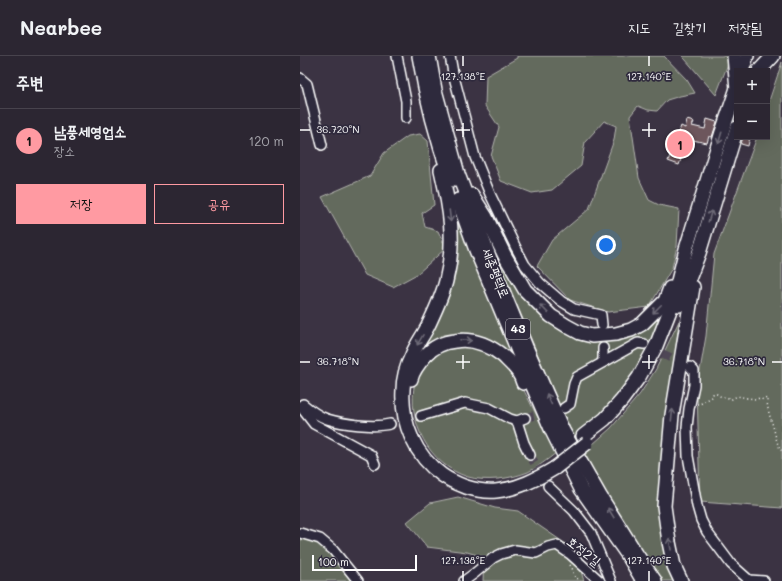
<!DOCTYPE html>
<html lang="ko">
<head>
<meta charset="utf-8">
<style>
	:root { --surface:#2c2632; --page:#342e3a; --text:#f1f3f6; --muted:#a6a5ac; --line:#48434d; --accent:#ff9aa2 }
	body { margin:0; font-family:Mali,"Poor Story",sans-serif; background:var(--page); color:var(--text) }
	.controls { position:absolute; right:12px; top:12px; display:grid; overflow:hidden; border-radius:0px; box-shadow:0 4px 16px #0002 }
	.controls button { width:36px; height:36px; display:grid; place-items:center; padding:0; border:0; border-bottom:1px solid var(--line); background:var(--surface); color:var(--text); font:20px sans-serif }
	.scale { position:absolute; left:12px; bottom:10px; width:105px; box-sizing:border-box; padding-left:4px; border:2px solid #fff; border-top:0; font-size:11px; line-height:14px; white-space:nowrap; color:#fff; -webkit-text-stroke:3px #2f2a3d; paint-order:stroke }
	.you { position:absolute; left:306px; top:189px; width:14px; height:14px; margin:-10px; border:3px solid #fff; border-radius:50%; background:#1a73e8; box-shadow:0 0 0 6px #1a73e833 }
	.badge { display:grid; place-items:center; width:26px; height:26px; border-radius:50%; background:var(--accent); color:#111; font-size:13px; font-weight:700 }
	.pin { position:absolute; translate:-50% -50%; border:2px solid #fff; box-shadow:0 1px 4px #0006 }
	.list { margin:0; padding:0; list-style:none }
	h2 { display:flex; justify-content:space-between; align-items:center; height:52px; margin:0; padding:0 16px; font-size:17px }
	h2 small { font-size:13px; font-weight:400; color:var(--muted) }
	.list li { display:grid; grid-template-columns:26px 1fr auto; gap:12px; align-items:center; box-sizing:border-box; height:64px; padding:0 16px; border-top:1px solid var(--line) }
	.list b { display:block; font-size:15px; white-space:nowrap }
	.list p { margin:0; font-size:13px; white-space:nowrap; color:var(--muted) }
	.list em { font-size:13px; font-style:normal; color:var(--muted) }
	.actions { display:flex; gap:8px; padding:12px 16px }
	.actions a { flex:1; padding:9px 0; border:1px solid var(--accent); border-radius:0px; text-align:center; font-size:14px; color:var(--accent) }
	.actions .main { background:var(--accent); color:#111 }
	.map { position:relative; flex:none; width:482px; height:525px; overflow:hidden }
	header { display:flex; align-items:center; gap:24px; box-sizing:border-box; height:56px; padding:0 20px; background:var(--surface); border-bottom:1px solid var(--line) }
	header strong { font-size:19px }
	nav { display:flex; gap:22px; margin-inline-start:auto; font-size:14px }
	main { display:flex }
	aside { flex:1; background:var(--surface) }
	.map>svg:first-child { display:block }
	.green { fill:#646a5d; stroke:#b2b4ae; fill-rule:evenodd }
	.building { fill:#6d565c; stroke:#fff }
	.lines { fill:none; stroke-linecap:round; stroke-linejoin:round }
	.minor-tunnel { stroke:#4f4756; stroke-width:9; stroke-dasharray:9 4.5; stroke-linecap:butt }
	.minor-casing { stroke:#fff; stroke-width:12 }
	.highway-casing { stroke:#fff; stroke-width:16 }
	.path { stroke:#fff; stroke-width:1.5; stroke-dasharray:1 3; stroke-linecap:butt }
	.minor { stroke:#2f2a3d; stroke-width:9 }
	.highway { stroke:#2f2a3d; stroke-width:13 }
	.highway-bridge-casing { stroke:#fff; stroke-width:16; stroke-linecap:butt }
	.highway-bridge { stroke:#2f2a3d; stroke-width:13 }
	.oneway { stroke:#6d6a77 }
	.ticks { fill:none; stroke:#fff; stroke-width:1.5 }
	.labels { text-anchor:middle; stroke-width:3.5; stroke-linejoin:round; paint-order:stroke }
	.shield { fill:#2f2a3d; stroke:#c1bfc5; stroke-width:1 }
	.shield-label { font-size:12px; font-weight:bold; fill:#fff }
	.street-label { font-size:13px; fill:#fff; stroke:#2f2a3d }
	.ticks-label { font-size:10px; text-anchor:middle; fill:#fff; stroke:#2f2a3d; stroke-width:3.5; stroke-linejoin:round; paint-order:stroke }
</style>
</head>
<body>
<header>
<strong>Nearbee</strong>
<nav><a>지도</a><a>길찾기</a><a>저장됨</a></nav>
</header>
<main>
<aside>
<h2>주변<small></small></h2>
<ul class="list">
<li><span class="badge">1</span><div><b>남풍세영업소</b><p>장소</p></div><em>120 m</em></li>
</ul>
<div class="actions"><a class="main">저장</a><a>공유</a></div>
</aside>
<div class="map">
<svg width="482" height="525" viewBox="0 0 482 525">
	<rect width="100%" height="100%" fill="#3b3343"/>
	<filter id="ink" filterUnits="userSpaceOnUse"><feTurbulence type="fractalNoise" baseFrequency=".025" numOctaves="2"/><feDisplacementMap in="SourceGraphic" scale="8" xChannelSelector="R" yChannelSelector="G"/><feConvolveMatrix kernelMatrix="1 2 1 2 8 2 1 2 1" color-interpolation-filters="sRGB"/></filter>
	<g filter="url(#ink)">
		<g class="green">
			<polygon points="217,0 364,0 387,24 395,37 380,40 367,44 357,55 348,54 338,50 330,60 339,122 349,144 359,149 379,153 377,190 372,212 349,251 308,256 270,244 237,210 252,184 289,153 314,84 316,70 304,65 285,86 281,110 252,134 232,137 201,125 191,100 199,71 185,50 186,20 217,2"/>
			<polygon points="382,0 431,0 416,39 385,3"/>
			<polygon points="482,6 482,452 400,446 397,332 406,280 414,198 457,81 467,81 467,51"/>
			<polygon points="120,78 128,85 134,149 122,157 125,171 138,175 146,192 117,218 93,231 65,219 22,141 70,120 84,97 108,80"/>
			<polygon points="157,159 216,305 175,280 117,303 146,243 157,196"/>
			<path d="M182 165 216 225 281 281 349 267 368 253 354 285 318 343 287 373 274 381 257 345ZM345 287 343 293 339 291 279 324 266 354 278 317 288 309 296 305 299 298 311 299Z"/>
			<polygon points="379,265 361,420 375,525 360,525 314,453 283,397 311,372 340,338 356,313"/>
			<path d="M167 287 192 296 215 317 256 397C247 404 238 411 228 416 211 423 185 426 168 421 129 409 106 365 115 326 119 312 123 308 133 299 135 297 138 294 140 293 146 290 160 288 167 287ZM165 344 214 362 230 397 224 400 215 374 210 366 183 353 165 351 157 355 125 363Z"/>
			<polygon points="158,441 195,452 218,455 241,471 266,488 276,499 284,525 183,525 184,501 167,496 127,491 107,466 130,447"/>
			<polygon points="7,483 32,489 63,525 0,525 0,484"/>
		</g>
		<g class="building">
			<polygon points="407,63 417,66 412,81 409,80 407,87 388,83 379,109 368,105 381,70 385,72 387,64 394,66 392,70 405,73"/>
			<polygon points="443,81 450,81 448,90 441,88"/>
		</g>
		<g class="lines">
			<g class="minor-tunnel">
				<polyline points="350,292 386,309"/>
				<polyline points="225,362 248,356"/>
				<polyline points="90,368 121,360"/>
				<polyline points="230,399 244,424"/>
			</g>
			<g class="minor-casing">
				<g id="minor">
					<polyline points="97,0 106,45 106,62"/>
					<polyline points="150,0 153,17 175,101 190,138 216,192 225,209 240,227 261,245 274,253 301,259 302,269"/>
					<polyline points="0,22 7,28 22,89"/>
					<polyline points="303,292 303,306"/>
					<polyline points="390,311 394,315 394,329 389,353 387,371 388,400 397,450 401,464 407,476 431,508 449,524 464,525"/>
					<path d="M3 348C10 354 18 360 27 363 43 368 73 372 90 368"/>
					<polyline points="0,350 14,368 71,399 75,408"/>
					<polyline points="264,352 270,348 274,328 277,321 338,287 344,288"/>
					<polyline points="121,360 165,347 189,352 210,363 217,365 225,362"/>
					<polyline points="217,365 224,387 230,399"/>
					<polyline points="248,430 274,455 291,477 311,525"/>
					<polyline points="0,477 20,483 33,494 58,525"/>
					<polyline points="164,525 175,517 193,502 201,498 215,494 236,497 248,491 257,489 270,498 300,525"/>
				</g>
			</g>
			<g class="highway-casing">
				<g id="highway">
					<path d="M119 0C126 42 137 84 151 124"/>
					<polyline points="129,0 135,34 158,118 195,216 226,291 263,375 300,440 337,499 355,525"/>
					<polyline points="434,0 437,33"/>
					<polyline points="442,15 447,0"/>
					<polyline points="459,15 473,0"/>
					<path d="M141 114C150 152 156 186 146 225 142 241 135 255 128 270 123 280 116 289 112 299 107 309 103 323 103 334 101 367 115 400 142 419 149 424 158 428 166 431 176 434 186 436 196 435 218 433 237 423 255 412"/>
					<polyline points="172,139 186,161 205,200 225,234 251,260 267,270 280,277 292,280 316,278 331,274 342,268 365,245 370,232"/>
					<polyline points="158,144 176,194 225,312 252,375 281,433 329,501 343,525"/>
					<polyline points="379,249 399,197 437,72"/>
					<path d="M111 323C113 314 119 307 125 300 133 291 144 286 155 285 173 282 189 289 203 300 208 305 214 310 218 316 220 319 222 323 223 327"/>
					<polyline points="283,380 305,363 322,344 339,321 356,290 372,249 386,193 422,76 437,32"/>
					<polyline points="381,525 374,510 369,486 364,450 372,359 393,231"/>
				</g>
			</g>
			<g class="path">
				<path d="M397 348H400L412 341 413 340V338L415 337 420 340 432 343 437 340C441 341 443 341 447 342 453 342 453 344 460 342L463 344 467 342C467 355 471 362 474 374 476 382 477 389 482 395"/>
				<polyline points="270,509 273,514 273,518 275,521 277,522 279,525"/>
			</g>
			<use href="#minor" class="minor"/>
			<use href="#highway" class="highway"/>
			<g class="highway-bridge-casing">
				<polyline id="highway-bridge" points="255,412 287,387"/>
			</g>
			<use href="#highway-bridge" class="highway-bridge"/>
		</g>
		<defs><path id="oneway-shaft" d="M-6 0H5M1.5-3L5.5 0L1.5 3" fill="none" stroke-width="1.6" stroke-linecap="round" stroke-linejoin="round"/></defs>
		<g class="oneway">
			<use href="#oneway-shaft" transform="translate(420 82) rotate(107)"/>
			<use href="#oneway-shaft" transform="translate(150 160) rotate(83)"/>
			<use href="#oneway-shaft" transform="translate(410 160) rotate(-73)"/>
			<use href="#oneway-shaft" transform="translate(244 253) rotate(-134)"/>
			<use href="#oneway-shaft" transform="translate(357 253) rotate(135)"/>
			<use href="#oneway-shaft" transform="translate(120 284) rotate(120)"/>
			<use href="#oneway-shaft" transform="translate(166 284) rotate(3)"/>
			<use href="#oneway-shaft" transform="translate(249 343) rotate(-114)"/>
			<use href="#oneway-shaft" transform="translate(372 359) rotate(-83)"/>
			<use href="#oneway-shaft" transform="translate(311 457) rotate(-122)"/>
			<use href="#oneway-shaft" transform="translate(370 488) rotate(-100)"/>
		</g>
	</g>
	<path class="ticks" d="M163 0V10M349 0V10M163 67V81M349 67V81M0 74H10M156 74H170M342 74H356M163 299V313M349 299V313M0 306H10M156 306H170M342 306H356M472 306H482M163 515V525M349 515V525"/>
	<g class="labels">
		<rect class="shield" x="206" y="263" width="24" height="20" rx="3"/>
		<g class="shield-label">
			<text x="218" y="277">43</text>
		</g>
		<g class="street-label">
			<text transform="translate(196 217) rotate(68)" y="5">세종평택로</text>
			<text transform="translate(284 495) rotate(38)" y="5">호정2길</text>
		</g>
	</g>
	<g class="ticks-label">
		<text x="163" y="24">127.138°E</text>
		<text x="349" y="24">127.140°E</text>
		<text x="38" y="77">36.720°N</text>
		<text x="38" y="309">36.718°N</text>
		<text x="444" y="309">36.718°N</text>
		<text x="163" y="508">127.138°E</text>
		<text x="349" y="508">127.140°E</text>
	</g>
</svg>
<div class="controls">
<button>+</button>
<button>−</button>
</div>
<div class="scale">100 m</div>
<div class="you"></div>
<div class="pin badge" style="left:380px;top:88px">1</div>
</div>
</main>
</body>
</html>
